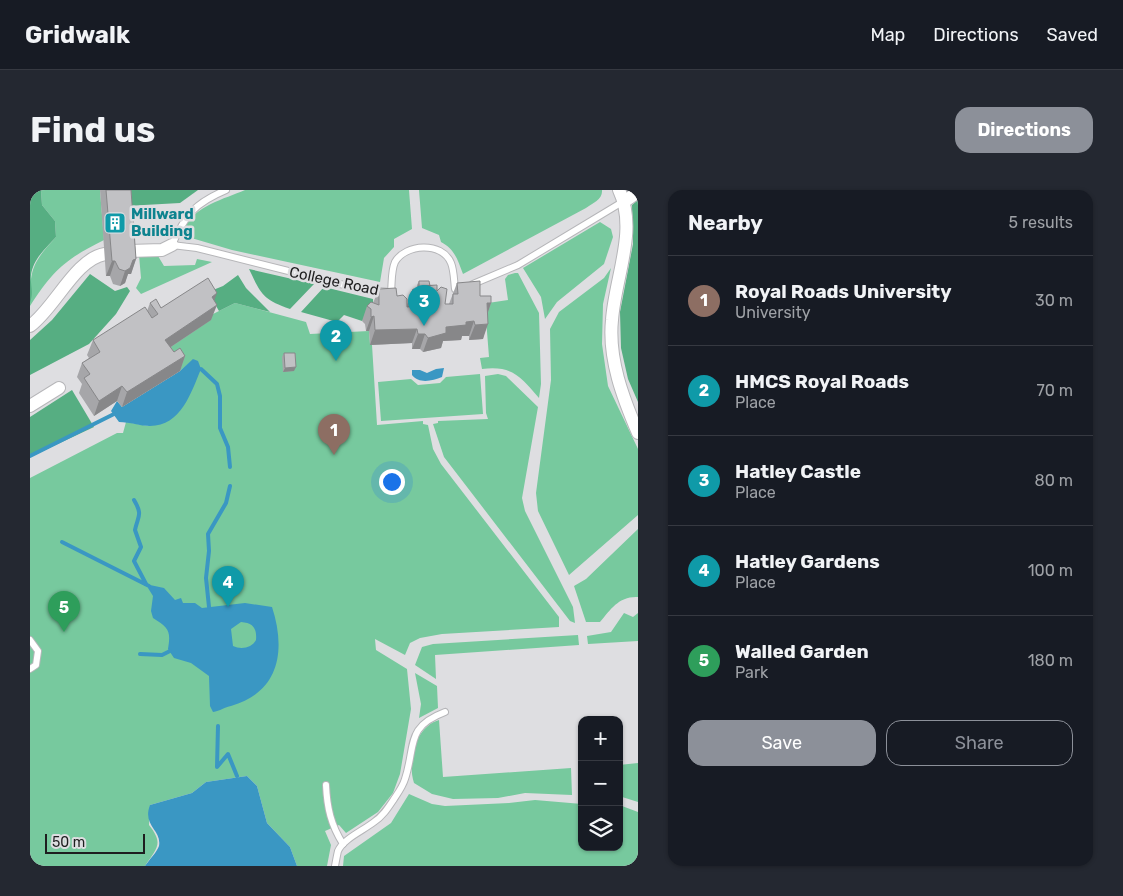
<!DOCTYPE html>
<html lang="en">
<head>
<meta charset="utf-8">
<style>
	:root { --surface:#171b24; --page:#242831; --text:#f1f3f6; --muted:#9ea1a6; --line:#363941; --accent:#8c9099 }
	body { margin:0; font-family:Rubik,sans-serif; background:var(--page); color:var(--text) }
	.controls { position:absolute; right:15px; bottom:15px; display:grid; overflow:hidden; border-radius:10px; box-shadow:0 1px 4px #0004 }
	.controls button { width:45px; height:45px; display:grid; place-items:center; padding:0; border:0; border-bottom:1px solid var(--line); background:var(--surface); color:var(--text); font:25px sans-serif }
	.scale { position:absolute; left:15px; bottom:12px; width:100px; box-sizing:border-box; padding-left:5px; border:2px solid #1e1e1f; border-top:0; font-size:14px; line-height:18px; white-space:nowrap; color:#1e1e1f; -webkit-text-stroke:4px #dedee1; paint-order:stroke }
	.you { position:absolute; left:361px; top:291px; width:18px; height:18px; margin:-12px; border:4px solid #fff; border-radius:50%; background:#1a73e8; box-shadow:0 0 0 8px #1a73e833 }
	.badge { display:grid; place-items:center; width:32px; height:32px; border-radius:50%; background:var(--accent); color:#fff; font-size:16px; font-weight:700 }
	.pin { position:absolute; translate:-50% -41px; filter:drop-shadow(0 1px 2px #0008) }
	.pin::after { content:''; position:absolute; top:26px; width:18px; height:15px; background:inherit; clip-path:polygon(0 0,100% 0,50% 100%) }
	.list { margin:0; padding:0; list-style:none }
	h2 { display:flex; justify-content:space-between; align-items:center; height:65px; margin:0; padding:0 20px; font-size:21px }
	h2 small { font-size:16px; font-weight:400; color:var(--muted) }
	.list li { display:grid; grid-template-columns:32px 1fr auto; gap:15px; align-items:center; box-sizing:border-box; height:90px; padding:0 20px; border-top:1px solid var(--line) }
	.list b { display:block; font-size:19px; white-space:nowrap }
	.list p { margin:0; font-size:16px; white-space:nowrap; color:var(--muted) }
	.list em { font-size:16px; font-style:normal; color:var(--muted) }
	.actions { display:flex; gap:10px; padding:15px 20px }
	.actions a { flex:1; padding:11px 0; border:1px solid var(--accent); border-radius:15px; text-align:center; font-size:18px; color:var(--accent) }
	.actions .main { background:var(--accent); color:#fff }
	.icon { flex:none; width:28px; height:28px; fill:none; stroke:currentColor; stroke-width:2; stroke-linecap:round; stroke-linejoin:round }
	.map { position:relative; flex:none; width:608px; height:676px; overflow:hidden; border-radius:15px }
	header { display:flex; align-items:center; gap:30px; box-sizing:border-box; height:70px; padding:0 25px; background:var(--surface); border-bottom:1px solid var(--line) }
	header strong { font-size:24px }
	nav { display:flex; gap:28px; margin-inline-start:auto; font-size:18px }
	.intro { display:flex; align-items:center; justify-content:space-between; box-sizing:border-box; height:120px; padding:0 30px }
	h1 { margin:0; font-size:35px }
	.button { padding:12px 22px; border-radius:15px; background:var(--accent); color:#fff; font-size:18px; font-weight:700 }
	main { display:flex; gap:30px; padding:0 30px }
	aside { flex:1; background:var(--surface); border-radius:15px; box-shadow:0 1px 4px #0004 }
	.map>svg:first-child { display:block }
	.green { fill:#77c99e }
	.forest { fill:#56ae82 }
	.water { fill:#3a97c3; fill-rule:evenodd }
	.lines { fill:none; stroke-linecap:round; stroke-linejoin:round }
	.stream { stroke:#3a97c3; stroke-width:4 }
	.lane-casing { stroke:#b6b6b9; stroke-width:8 }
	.street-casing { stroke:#b6b6b9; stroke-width:14 }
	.lane { stroke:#fff; stroke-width:6 }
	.street { stroke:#fff; stroke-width:12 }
	.wall { fill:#a6a6a9 }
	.shaded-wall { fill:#878789 }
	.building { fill:#c1c1c4; stroke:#878789 }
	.labels { text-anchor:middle; stroke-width:5; stroke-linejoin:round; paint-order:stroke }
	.culture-label { font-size:15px; font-weight:bold; fill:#0d838f; stroke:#dedee1; text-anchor:start }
	.street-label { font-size:15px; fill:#1e1e1f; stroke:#dedee1 }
</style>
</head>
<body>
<header>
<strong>Gridwalk</strong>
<nav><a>Map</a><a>Directions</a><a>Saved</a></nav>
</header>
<div class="intro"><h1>Find us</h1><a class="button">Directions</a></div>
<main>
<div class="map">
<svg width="608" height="676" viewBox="0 0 608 676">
	<rect width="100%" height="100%" fill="#dedee1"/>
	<g class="green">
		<path d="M11 0H70L74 50C36 69 23 80 0 116 0 80 1 74 26 47L25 31 12 15Z"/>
		<path d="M215 0H379L382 39 364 49V57L354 68 350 92 202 60 158 47 155 37C165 16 194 9 215 0Z"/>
		<path d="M389 0H572C573 9 563 13 556 18L433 84C428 71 425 59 411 52L409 45 392 38Z"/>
		<polygon points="570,32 581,39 583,47 574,74 527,112 515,129 511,107 493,78"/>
		<polygon points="109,65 128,66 134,76 165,75 167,69 182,72 111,104 106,98 111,88"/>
		<polygon points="581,78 573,114 572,154 578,196 608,259 608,325 539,385 508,321 506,303 521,190 520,139 529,122 574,88"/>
		<path d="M485 83H488L509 123 511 194 509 208C491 187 482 175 452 179L450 168 459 167 455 116 458 113 478 110 475 89 478 85Z"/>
		<path d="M205 113 276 132 280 144 339 141 340 154 342 155 347 235 393 231V234L398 235 403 259 411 274 529 427V437L412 444 390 448 380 453 375 465 345 449 346 460 377 479 381 519 370 584 363 603 348 622 316 643 309 635 295 641 301 655 297 676H267L260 657 237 633 227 596 217 586 176 592 162 603 120 615 119 635C134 654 127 658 115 676H0V288L87 243H93L96 232 118 236 164 169 150 181 145 173 130 164 179 126Z"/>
		<polygon points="450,184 453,224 351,231 348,192 381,189 388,195 410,193 416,187"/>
		<polygon points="468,184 476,186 508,217 492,308 495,321 543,417 545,433 540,431 414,267 403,234 408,233 408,231 458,229 456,223 455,186"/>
		<path d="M608 339V407C589 406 581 419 570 432H556L544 396 556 389Z"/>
		<polygon points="594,423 603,427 608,423 608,451 558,454 557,446 581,442"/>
		<polygon points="548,445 549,455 405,465 406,489 385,475 392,457 403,454"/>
		<polygon points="385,483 407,496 408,518 389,528 391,514"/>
		<path d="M409 530 413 587 541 578 542 605 495 603 468 608 423 609 402 604 384 593C377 571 385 537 409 530Z"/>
		<polygon points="608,573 608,612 589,606 589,575"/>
		<polygon points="379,604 402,614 415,616 479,613 505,610 552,614 552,657 589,657 589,616 592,616 608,622 608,676 313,676 314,666 361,633"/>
	</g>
	<g class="forest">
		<path d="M0 0H11L12 15 25 31 26 47C16 58 3 69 1 85 0 95 4 101 0 113Z"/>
		<polygon points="95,0 168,0 150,13 96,16"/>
		<polygon points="608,10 608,212 598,189 591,158 590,122 603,54 602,15"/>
		<path d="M219 79 284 94 260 119C232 109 231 104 219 79Z"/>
		<polygon points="60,84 85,101 97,97 100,101 86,124 59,154 0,185 0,150 22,130"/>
		<polygon points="208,85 216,98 240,122 205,113 189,121 178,102 193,96"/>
		<polygon points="294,97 343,109 344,129 336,127 332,131 314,125 307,132 271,122"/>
		<polygon points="42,200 64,237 0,267 0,227"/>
	</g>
	<g class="water">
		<path d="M163 169 168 171 171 179C161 203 151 236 120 236 110 236 100 232 89 232L81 221 87 211 92 217 150 181Z"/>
		<path d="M414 178 412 187C402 191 389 194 382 185V180H390L397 183 406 179Z"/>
		<path d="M120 395 134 398 145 410 151 408 153 413H165L172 418 215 413 242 417C256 460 250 502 201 516 195 517 190 521 183 522L180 516 179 486 161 473 144 468 138 459C141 441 139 438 123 428L121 421 123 406 118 398ZM211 432C223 433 227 438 226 450 222 458 211 460 203 456L201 439Z"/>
		<path d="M217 586 227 596 237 633 260 657 267 676H115C119 670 127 662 129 656 132 640 112 636 120 615L162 603 176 592Z"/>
	</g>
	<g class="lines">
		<g class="stream">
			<polyline points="171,179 187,194 190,206 190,238 198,257 200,277"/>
			<polyline points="0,266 84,224"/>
			<path d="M104 310C113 325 108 326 105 340L111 357 104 371 116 394"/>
			<polyline points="32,352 119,396"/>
			<polyline points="179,417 176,388 179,361 178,344 196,313 200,296"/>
			<polyline points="110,464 132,465 140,461"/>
			<polyline points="188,536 187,577 198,564 207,586"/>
		</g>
		<g class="lane-casing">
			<g id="lane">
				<path d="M196 0C165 13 155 25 142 55L167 58 334 100 361 102C362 93 361 81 365 72 375 54 412 51 421 73 424 80 424 91 425 99L431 98"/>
				<polyline points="443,94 488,75 594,11"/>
				<polyline points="0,450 8,461 6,475 0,479"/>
				<path d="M296 595C297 618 301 635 313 654"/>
				<path d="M305 676C306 671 307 665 308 661 313 649 334 640 344 632 353 626 358 618 364 609 368 603 373 596 375 589 386 556 375 537 415 522"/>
			</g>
		</g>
		<g class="street-casing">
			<g id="street">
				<path d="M589 0C608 40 585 87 582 130 578 169 593 208 608 243"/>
				<polyline points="595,11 608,2"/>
				<polyline points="99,61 132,60 142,55"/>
				<path d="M0 136C25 118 45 69 75 64"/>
				<polyline points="0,216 29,198"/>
			</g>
		</g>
		<use href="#lane" class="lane"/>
		<use href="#street" class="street"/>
	</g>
	<g class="wall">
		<polygon points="70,0 101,0 106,69 101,84 98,84 95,93 90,96 83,94 80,86 76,86"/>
		<polygon points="389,91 400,96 407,101 415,114 419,114 427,93 461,113 458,122 453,149 439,150 439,146 432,146 431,150 413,151 411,158 393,162 390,159 382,159 382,153 340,155 339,141 336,141 335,134 332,131 337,116 343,113 349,99 367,106 377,115 383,99 388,100 387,95"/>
		<polygon points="184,111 181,130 141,157 144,162 155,166 150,181 92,217 87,211 64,226 49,203 52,194 47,187 52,173 59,168 57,165 63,150 117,121 120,113 131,118"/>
		<polygon points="254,163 264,181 253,182 252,167"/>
	</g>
	<g class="shaded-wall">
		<polygon points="106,69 101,84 98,84 95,93 90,96 95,81 103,70"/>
		<polygon points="82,71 85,71 80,86 76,86"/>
		<polygon points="187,103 182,117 182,107"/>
		<polygon points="457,113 461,113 456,128"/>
		<polygon points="187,115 181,130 130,164 135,150"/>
		<polygon points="344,126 339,141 336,141 341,127"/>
		<polygon points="444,131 439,146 432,146 431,150 413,151 411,158 393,162 398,148 416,137 436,132"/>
		<polygon points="458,134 453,149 439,150 445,135"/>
		<polygon points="387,139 382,153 340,155 345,140"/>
		<polygon points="388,144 395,144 390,159 382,159"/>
		<polygon points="155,166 150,181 92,217 97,202"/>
		<polygon points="266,177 264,181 253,182 255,178"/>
		<polygon points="92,196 87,211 64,226 69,211"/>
	</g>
	<g class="building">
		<polygon points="76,0 101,0 106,69 103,70 100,78 95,81 89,79 85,71 82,71"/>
		<polygon points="178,88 187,103 182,107 187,115 135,150 144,162 150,158 155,166 97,202 92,196 69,211 54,188 60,184 52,173 70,162 63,150 115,117 122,128 128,124 120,113 126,109 131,118"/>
		<polygon points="389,91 399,91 400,96 392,96 389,101"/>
		<polygon points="450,91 450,106 461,106 461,113 457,113 458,134 445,135 444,131 436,132 436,135 416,137 416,143 398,148 395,144 388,144 387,139 345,140 344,126 341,127 341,119 337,116 341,112 349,115 349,99 366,98 367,106 373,105 377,109 377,117 385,116 384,108 381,105 383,99 392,101 392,96 407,95 407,101 411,97 417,99 415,114 423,114 423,104 428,104 427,93"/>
		<polygon points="254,163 265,163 266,177 255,178"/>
	</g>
	<defs>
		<g id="building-square" transform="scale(1.125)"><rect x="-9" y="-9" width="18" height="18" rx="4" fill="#0f9aa8" stroke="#dedee1"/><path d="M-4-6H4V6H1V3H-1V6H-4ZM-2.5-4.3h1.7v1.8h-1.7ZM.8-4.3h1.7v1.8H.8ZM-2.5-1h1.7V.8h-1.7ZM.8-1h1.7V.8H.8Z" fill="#fff"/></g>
	</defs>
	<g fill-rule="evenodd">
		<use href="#building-square" x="85" y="33"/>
	</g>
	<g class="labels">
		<g class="culture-label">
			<text x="101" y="29">Millward<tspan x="101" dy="17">Building</tspan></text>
		</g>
		<g class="street-label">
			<text transform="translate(304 91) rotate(12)" y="5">College Road</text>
		</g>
	</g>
</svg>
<div class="controls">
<button>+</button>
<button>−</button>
<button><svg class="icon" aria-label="layers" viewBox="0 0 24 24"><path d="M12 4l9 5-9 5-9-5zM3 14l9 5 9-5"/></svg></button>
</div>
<div class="scale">50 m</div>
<div class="you"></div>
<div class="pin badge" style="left:304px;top:265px;background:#8d6e63">1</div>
<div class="pin badge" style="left:306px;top:171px;background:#0f9aa8">2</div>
<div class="pin badge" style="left:394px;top:136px;background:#0f9aa8">3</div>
<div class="pin badge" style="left:198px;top:417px;background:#0f9aa8">4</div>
<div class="pin badge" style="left:34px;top:442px;background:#2e9e5b">5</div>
</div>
<aside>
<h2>Nearby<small>5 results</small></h2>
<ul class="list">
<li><span class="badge" style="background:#8d6e63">1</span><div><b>Royal Roads University</b><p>University</p></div><em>30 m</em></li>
<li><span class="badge" style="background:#0f9aa8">2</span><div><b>HMCS Royal Roads</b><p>Place</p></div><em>70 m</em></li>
<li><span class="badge" style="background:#0f9aa8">3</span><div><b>Hatley Castle</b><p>Place</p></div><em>80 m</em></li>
<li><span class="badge" style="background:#0f9aa8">4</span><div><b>Hatley Gardens</b><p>Place</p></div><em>100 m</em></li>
<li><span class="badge" style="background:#2e9e5b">5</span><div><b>Walled Garden</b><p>Park</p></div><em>180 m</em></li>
</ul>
<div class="actions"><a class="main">Save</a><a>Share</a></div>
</aside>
</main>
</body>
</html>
